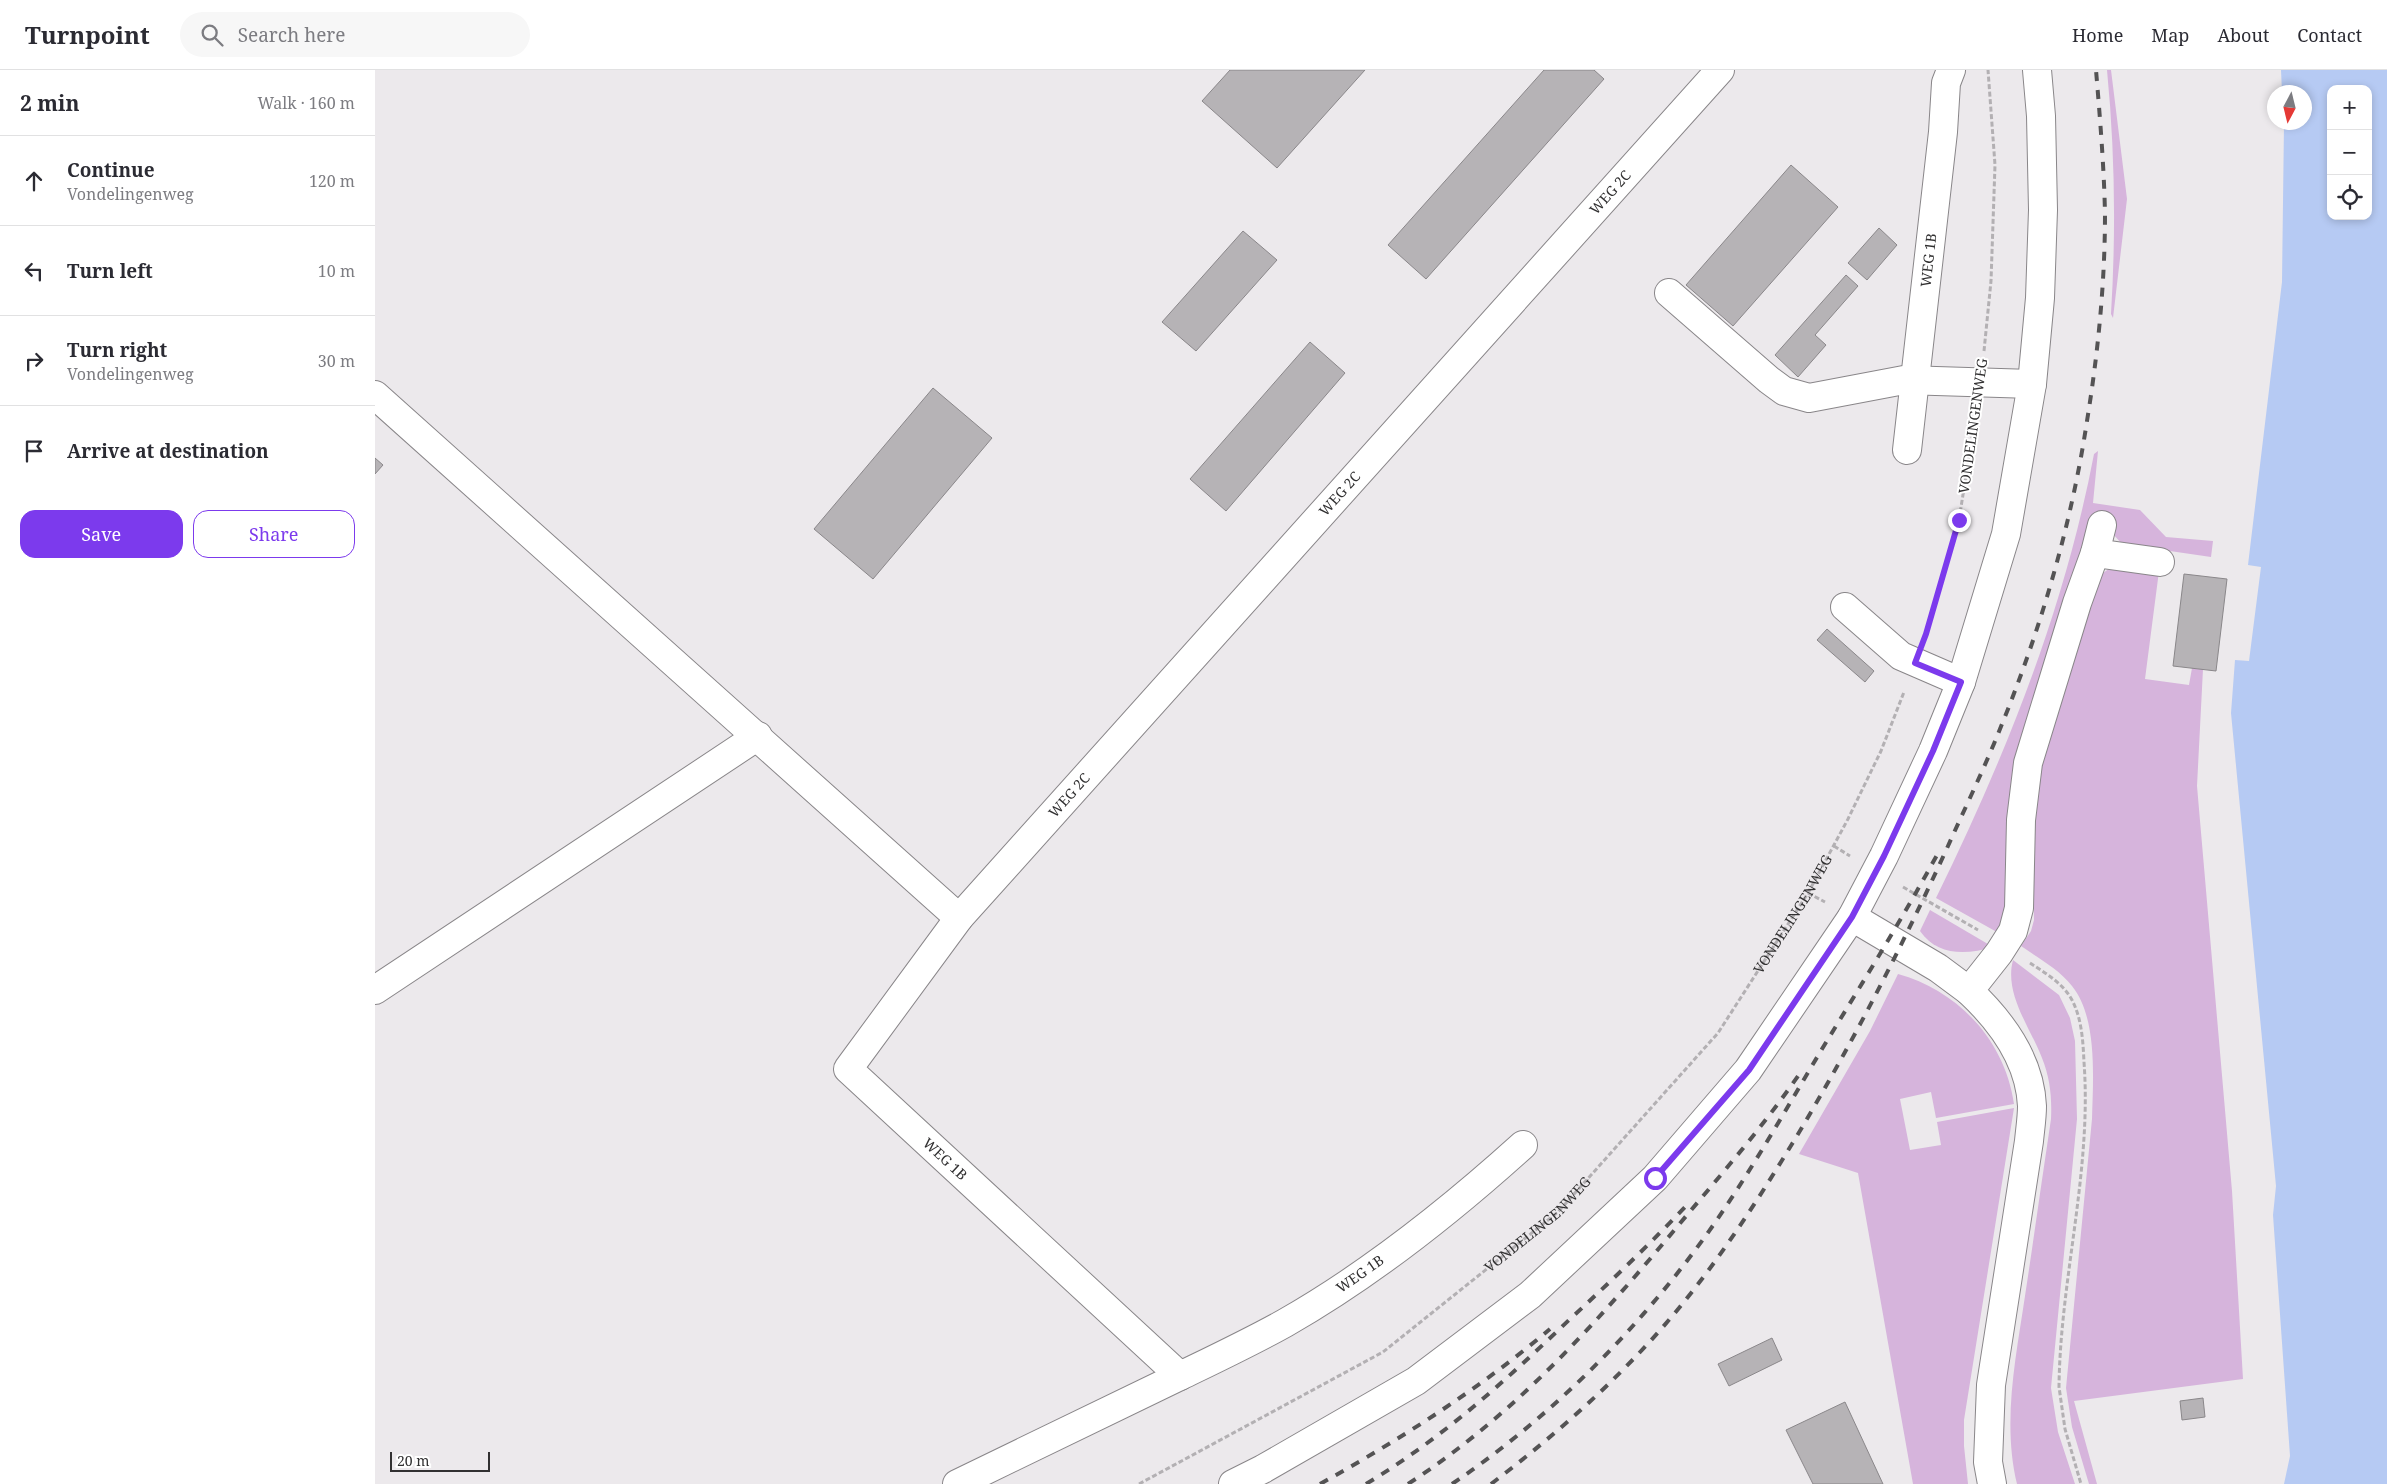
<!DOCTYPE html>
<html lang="en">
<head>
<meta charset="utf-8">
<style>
	:root { --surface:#fff; --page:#f7f7f7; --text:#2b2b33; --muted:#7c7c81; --line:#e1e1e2; --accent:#7c3aed }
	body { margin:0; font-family:"Noto Serif",serif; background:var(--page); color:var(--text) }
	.controls { position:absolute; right:15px; top:15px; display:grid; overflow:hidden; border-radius:10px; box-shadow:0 2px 8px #0003 }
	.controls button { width:45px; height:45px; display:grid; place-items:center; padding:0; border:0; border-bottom:1px solid var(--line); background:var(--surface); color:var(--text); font:25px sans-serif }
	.compass { position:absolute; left:1892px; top:15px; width:45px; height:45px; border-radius:50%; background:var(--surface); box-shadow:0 2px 8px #0003; rotate:187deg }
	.scale { position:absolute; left:15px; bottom:12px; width:100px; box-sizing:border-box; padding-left:5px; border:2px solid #313031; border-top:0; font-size:14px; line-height:18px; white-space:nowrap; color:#313031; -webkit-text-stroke:4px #fff; paint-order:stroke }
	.stop { position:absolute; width:15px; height:15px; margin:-11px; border:4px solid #7c3aed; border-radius:50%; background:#fff }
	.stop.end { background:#7c3aed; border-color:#fff; box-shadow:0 1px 5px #0008 }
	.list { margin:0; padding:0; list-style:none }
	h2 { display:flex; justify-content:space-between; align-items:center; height:65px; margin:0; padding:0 20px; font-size:21px }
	h2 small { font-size:16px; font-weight:400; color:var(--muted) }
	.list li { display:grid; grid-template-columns:32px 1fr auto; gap:15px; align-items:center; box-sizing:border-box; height:90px; padding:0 20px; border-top:1px solid var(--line) }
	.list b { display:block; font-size:19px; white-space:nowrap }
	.list p { margin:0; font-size:16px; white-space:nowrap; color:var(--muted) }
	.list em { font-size:16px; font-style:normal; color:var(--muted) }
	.actions { display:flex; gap:10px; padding:15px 20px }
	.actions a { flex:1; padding:11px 0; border:1px solid var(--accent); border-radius:15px; text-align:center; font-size:18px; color:var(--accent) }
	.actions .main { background:var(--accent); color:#fff }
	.icon { flex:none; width:28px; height:28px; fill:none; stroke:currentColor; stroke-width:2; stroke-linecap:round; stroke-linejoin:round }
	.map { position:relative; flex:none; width:2012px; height:1414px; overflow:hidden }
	header { display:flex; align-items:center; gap:30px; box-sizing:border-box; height:70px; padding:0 25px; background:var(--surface); border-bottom:1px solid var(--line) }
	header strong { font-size:24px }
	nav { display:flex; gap:28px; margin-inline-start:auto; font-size:18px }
	.search { width:350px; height:45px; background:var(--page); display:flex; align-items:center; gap:12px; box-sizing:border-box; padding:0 18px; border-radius:28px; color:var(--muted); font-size:19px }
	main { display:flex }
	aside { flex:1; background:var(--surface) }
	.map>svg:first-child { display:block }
	.green { fill:#d6b4dc }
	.water { fill:#b6caf3; fill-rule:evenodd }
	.building { fill:#b6b3b6; stroke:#8a878a }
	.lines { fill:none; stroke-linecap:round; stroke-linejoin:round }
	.minor-casing { stroke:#898689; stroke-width:30 }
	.path { stroke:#b3b0b3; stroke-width:3; stroke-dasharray:5 2.5; stroke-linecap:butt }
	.minor { stroke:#fff; stroke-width:28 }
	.rail { stroke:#545354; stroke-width:4; stroke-dasharray:9 9; stroke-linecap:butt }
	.route { stroke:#7c3aed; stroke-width:6 }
	.labels { text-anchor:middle; stroke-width:4; stroke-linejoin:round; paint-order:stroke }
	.street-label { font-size:14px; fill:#313031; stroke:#fff }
</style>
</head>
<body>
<header>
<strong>Turnpoint</strong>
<div class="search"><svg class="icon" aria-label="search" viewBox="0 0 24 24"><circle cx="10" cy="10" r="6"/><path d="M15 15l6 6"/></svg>Search here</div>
<nav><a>Home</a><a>Map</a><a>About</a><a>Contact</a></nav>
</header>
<main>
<aside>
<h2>2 min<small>Walk · 160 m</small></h2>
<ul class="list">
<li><svg class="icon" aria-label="ahead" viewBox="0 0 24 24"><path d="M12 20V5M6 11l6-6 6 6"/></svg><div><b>Continue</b><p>Vondelingenweg</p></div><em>120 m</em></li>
<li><svg class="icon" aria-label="left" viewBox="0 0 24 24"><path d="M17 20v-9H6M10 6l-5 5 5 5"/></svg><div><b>Turn left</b></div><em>10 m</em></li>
<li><svg class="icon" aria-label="right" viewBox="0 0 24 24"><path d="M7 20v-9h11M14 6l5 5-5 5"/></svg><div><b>Turn right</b><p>Vondelingenweg</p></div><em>30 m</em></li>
<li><svg class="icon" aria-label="arrive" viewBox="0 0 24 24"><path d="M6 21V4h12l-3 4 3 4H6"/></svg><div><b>Arrive at destination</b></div></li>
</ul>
<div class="actions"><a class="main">Save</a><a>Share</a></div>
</aside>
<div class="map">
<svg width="2012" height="1414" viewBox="0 0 2012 1414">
	<rect width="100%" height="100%" fill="#ece9ec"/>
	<g class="green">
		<path d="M1732 0H1736L1752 129 1738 248 1736 244C1741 162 1740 82 1732 0Z"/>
		<path d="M1723 381 1718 433 1765 440 1791 467 1838 471 1836 487 1747 474 1738 464 1633 788 1629 866 1561 828C1631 685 1689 541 1719 384Z"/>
		<path d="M1735 498 1784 501 1770 609 1814 615 1817 598 1828 599 1822 716 1857 1121 1868 1309 1699 1331 1722 1414H1714L1697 1357 1691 1318 1717 1049C1718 1010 1723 948 1697 916 1684 899 1663 888 1646 876L1656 861 1659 850 1658 750 1663 696 1724 506Z"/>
		<path d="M1555 840 1618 877C1591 885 1562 886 1545 861Z"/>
		<path d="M1638 890 1684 925 1695 948 1700 971 1702 1049 1676 1318 1683 1362 1700 1414H1642C1627 1352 1641 1287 1650 1226 1659 1167 1667 1108 1676 1049 1677 1027 1675 1008 1667 988 1655 957 1629 924 1638 890Z"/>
		<path d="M1523 904C1584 921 1630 971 1639 1034L1561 1048 1556 1022 1525 1029 1535 1080 1566 1075 1562 1052 1639 1038 1589 1350V1376L1593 1414H1538L1483 1103 1424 1084 1495 961Z"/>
	</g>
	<path class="water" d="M1906 0H2012V1414H1909L1915 1386 1898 1145 1901 1116 1856 643 1860 590 1874 591 1886 497 1873 495 1907 212 1909 53 1930 52V22H1907ZM1956 19H1993V146H1956Z"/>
	<g class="building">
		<polygon points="855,0 990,0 902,98 827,31"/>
		<polygon points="1169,0 1219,0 1229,9 1051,209 1013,175"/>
		<polygon points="1416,95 1463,137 1358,256 1311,215"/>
		<polygon points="1504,158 1522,175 1492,210 1473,193"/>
		<polygon points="868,161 902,190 821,281 787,252"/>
		<polygon points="1471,205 1483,216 1440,265 1451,275 1423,307 1400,285"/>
		<polygon points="935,272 970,303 851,441 815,409"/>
		<polygon points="558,318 617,368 498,509 439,459"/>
		<polygon points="0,388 8,395 0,404"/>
		<polygon points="1809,504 1852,509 1841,601 1798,596"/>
		<polygon points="1452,559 1499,601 1490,612 1442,570"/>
		<polygon points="1397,1268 1407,1290 1354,1316 1343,1294"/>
		<polygon points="1828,1328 1830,1347 1807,1350 1805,1331"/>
		<polygon points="1470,1332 1508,1414 1438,1414 1411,1360"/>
	</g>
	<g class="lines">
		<g class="minor-casing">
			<g id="minor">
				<polyline points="1294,223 1394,310 1409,321 1434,328 1529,310 1657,314"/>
				<polyline points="0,325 584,848"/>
				<path id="s2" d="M1532 380 1568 62 1571 13 1576 0"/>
				<polyline points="1720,483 1785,492"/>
				<polyline points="1470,537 1526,586 1586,612"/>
				<polyline points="1477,847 1563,898 1594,921"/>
				<polyline points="0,920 383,666"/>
				<path id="s3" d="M1148 1075C1075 1141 996 1204 910 1253 876 1272 840 1289 805 1306L473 999 584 848 1345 0"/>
				<polyline points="582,1414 805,1306"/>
				<polyline points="858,1414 888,1399 1041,1311 1155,1225 1280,1108 1373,1000 1477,847 1509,786 1558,681 1586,612 1631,464 1657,314 1665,228 1668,140 1666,46 1662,0"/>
				<path d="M1617 1414 1613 1392 1616 1315 1654 1071C1655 1060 1657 1048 1657 1036 1655 990 1626 951 1594 921L1624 883 1638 861 1644 838 1646 750 1653 693 1702 533 1720 483 1727 455"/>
			</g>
		</g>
		<g class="path">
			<polyline points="1609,281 1616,211 1620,95 1613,0"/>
			<polyline points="1551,565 1584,450 1601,342"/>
			<polyline points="1459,776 1475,786"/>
			<polyline points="1528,817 1603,860"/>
			<polyline points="1433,823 1450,832"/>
			<path d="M1655 893C1670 903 1688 913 1697 930 1707 949 1708 972 1709 992 1717 1101 1685 1210 1684 1317L1690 1359 1706 1414"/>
			<path id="s1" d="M764 1414 1008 1282 1183 1142 1343 963 1433 823 1473 749 1506 681 1529 622"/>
		</g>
		<use href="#minor" class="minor"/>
		<g class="rail">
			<path d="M945 1414C1026 1369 1104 1319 1175 1259"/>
			<path d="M991 1414C1070 1366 1128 1313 1194 1250 1234 1213 1273 1176 1311 1136"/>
			<path d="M1033 1414C1145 1341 1227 1247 1312 1145 1350 1100 1389 1055 1423 1006"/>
			<path d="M1077 1414C1176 1347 1262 1261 1332 1164 1374 1105 1410 1041 1447 979 1486 915 1526 851 1562 785"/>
			<path d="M1116 1414C1178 1367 1236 1316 1287 1258 1337 1201 1378 1138 1417 1074 1475 978 1526 879 1573 776 1590 738 1609 699 1625 659 1665 561 1696 457 1712 351 1723 283 1730 213 1730 144 1729 96 1725 48 1721 0"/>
		</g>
	</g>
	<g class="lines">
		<polyline class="route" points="1280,1108 1374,1000 1477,847 1509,786 1558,681 1586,612 1540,593 1551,564 1584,450"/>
	</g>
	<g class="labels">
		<g class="street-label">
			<text dy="5" stroke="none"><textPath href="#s3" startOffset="2030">WEG 2C</textPath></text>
			<text dy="5" stroke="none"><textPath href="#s2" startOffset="191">WEG 1B</textPath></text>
			<text transform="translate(1598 356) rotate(-82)" y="5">VONDELINGENWEG</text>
			<text dy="5" stroke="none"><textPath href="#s3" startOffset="1625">WEG 2C</textPath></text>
			<text dy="5" stroke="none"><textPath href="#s3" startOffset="1220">WEG 2C</textPath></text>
			<text dy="5" stroke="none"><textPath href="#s1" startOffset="882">VONDELINGENWEG</textPath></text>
			<text transform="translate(570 1089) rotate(43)" y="5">WEG 1B</text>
			<text dy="5" stroke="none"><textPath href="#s1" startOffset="478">VONDELINGENWEG</textPath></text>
			<text transform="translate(985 1204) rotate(-35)" y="5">WEG 1B</text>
		</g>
	</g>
</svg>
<div class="controls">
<button>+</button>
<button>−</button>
<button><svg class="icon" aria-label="locate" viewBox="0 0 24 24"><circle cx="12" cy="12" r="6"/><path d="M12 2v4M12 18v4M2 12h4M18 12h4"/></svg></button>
</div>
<svg class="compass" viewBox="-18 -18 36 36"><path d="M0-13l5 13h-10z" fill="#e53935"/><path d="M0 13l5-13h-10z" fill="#7c7c81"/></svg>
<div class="scale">20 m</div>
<div class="stop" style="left:1280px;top:1108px"></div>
<div class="stop end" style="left:1584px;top:450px"></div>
</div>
</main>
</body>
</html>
